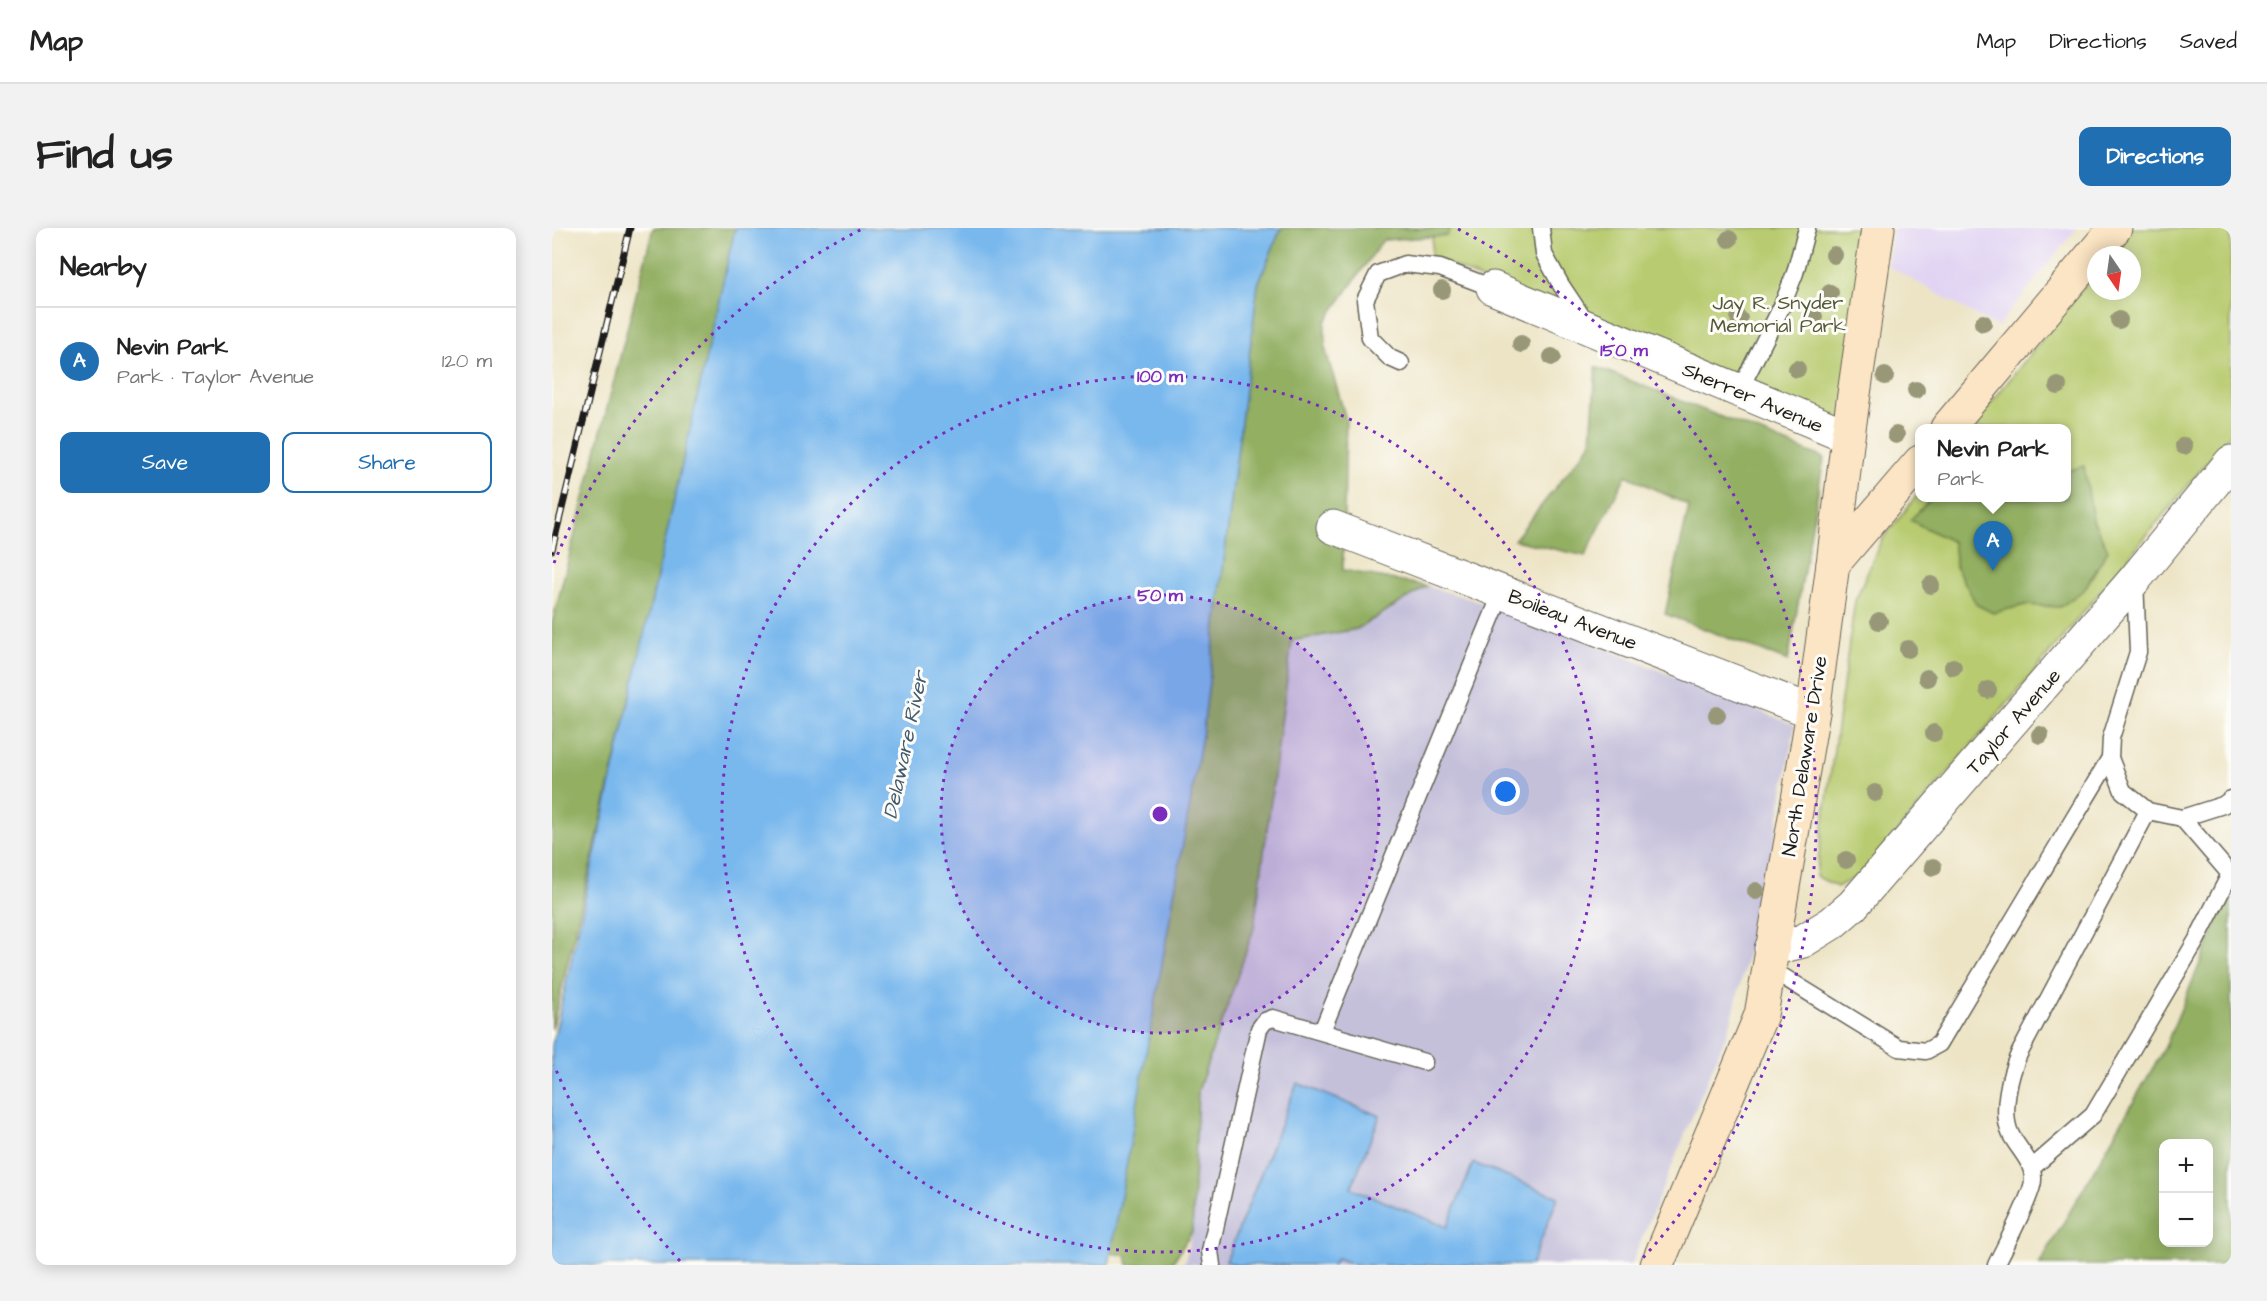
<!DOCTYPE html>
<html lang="en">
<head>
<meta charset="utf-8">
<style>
	:root { --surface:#fff; --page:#f2f2f2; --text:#222; --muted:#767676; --line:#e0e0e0; --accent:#1f6fb2 }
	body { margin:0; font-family:"Architects Daughter",sans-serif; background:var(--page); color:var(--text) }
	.controls { position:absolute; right:18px; bottom:18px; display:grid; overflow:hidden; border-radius:12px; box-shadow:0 3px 15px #0003 }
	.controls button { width:54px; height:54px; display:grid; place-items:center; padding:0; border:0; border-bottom:2px solid var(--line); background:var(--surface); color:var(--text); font:30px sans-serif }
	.compass { position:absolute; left:1535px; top:18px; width:54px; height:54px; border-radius:50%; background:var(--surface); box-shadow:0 3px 15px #0003; rotate:167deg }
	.you { position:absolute; left:954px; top:564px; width:21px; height:21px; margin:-15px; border:4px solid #fff; border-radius:50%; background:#1a73e8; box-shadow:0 0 0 9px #1a73e833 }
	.badge { display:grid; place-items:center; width:39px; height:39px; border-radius:50%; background:var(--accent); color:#fff; font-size:20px; font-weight:700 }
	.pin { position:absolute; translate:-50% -50px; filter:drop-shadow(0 2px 3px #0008) }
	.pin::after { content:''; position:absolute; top:32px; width:21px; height:18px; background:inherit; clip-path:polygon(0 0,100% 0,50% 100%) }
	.popup { position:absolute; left:1363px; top:196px; width:156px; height:78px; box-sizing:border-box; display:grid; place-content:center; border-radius:12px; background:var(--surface); filter:drop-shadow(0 2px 4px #0005); font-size:20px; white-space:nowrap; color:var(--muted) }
	.popup b { font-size:22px; color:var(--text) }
	.popup::after { content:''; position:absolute; left:50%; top:100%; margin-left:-12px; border:12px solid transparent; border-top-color:var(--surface) }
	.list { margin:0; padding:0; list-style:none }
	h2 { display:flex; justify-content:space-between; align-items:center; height:78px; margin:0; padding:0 24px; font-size:26px }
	h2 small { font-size:20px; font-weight:400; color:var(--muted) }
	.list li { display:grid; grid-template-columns:39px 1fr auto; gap:18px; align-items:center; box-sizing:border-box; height:108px; padding:0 24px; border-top:2px solid var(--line) }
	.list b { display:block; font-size:22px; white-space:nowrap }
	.list p { margin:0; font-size:20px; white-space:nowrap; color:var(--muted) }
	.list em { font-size:20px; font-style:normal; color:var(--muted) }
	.actions { display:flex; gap:12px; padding:18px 24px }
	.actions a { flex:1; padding:14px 0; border:2px solid var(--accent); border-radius:12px; text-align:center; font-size:21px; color:var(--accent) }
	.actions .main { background:var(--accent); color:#fff }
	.map { position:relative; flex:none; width:1679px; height:1037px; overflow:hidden; border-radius:12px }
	header { display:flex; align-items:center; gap:36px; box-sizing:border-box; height:84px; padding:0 30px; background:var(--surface); border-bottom:2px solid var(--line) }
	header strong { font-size:28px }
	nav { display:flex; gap:33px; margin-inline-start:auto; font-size:21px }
	.intro { display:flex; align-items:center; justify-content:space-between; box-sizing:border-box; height:144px; padding:0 36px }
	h1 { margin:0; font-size:42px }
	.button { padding:15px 27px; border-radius:12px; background:var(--accent); color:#fff; font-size:21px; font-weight:700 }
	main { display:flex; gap:36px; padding:0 36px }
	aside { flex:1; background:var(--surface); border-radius:12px; box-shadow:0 3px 15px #0003 }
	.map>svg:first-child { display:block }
	.built { fill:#e1d4f3 }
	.industrial { fill:#c5c0da }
	.green { fill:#b8cb6f; stroke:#6a7446; stroke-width:1.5 }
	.forest { fill:#92af62; stroke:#57663f; stroke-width:1.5; fill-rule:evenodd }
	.water { fill:#79b8ed; stroke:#4a6a84; stroke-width:1.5 }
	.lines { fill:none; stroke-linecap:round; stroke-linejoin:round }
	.lane-casing { stroke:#656257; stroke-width:19 }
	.street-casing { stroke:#656257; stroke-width:35 }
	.secondary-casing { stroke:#656257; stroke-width:35 }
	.lane { stroke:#fff; stroke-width:16 }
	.street { stroke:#fff; stroke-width:33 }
	.secondary { stroke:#fce5c4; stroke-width:33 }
	.rail-casing { stroke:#1c1c1c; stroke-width:7 }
	.rail { stroke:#fdfcf7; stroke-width:4.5; stroke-dasharray:14; stroke-linecap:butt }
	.tree { fill:#989878 }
	.ring { fill:none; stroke:#7b2cbf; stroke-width:3; stroke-dasharray:3 6 }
	.labels { text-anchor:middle; stroke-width:6; stroke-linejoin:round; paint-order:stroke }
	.park-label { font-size:20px; fill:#535939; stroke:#fdfcf7 }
	.street-label { font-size:20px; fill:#1c1c1c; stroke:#fdfcf7 }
	.water-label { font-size:21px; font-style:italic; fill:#415a70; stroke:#fdfcf7 }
	.centre { fill:#7b2cbf; stroke:#fdfcf7; stroke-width:3 }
	.ring-label { font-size:18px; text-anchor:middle; font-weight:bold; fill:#7b2cbf; stroke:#fdfcf7; stroke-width:6; stroke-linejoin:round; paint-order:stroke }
</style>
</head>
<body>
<header>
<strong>Map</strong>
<nav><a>Map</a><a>Directions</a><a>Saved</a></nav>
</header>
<div class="intro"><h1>Find us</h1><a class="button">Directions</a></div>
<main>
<aside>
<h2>Nearby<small></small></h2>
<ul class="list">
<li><span class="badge">A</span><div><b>Nevin Park</b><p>Park · Taylor Avenue</p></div><em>120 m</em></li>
</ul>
<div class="actions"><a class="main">Save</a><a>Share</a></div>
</aside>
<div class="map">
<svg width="1679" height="1037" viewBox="0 0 1679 1037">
	<rect width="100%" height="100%" fill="#fdfcf7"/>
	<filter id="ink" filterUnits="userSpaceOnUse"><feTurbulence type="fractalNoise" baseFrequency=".0167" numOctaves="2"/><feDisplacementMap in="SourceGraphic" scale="12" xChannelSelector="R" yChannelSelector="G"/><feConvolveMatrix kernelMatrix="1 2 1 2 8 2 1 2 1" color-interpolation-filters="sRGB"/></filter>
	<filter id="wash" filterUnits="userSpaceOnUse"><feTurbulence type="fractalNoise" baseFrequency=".008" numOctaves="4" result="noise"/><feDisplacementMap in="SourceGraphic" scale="24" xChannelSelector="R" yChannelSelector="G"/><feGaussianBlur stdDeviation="1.35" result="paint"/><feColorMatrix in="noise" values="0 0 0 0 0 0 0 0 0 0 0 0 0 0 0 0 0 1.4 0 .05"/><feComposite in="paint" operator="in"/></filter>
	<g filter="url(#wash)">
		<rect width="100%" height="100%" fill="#ede4c5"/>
		<polygon class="built" points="1341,0 1525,0 1445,99 1336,38"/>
		<polygon class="industrial" points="875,358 967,386 1243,497 1222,616 1179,795 1079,1037 632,1037 640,1004 646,863 702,700 740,413 805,401"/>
		<g class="green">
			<polygon points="881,0 1326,0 1296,208 1038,101 879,28"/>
			<polygon points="1579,0 1679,0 1679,205 1472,456 1308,647 1285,659 1264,648 1303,373 1329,313 1367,265 1368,270 1514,270 1514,200 1419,200 1544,44 1544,63 1580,63 1580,27 1557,27"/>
		</g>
		<g class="forest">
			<polygon points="101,0 189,0 0,801 0,395"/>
			<polygon points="729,0 898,0 895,8 831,12 773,94 773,120 794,191 791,342 875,358 805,401 740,413 702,700 646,863 640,1004 619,1037 576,1037 574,1027 558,1025 651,502 706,56"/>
			<polygon points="1044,139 1272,230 1236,433 1113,386 1137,278 1074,247 1033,328 962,312 1039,215"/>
			<polygon points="1532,238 1541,292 1556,322 1532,362 1508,379 1473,377 1441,385 1425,377 1404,339 1401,314 1358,292 1380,270 1514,270 1515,243"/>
			<path d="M1679 661V1037H1487L1613 819ZM1612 916H1656V1014H1612Z"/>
		</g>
		<g class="water">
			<polygon points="183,0 729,0 706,56 651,502 557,1037 0,1037 0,818"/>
			<polygon points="745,855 828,888 799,960 895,999 921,935 1006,969 979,1037 802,1037 785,1030 781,1037 684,1037 674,1033"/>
		</g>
	</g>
	<g filter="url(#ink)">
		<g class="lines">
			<g class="lane-casing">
				<g id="lane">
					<polyline points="989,0 992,26 1009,57 1033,93"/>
					<polyline points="849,135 838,130 818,110 813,72 826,46 853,36 888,40 941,60"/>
					<polyline points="1187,163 1230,78 1243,45 1255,0"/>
					<polyline points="1583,352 1586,424 1559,510 1558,530 1571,563 1596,583 1630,590 1671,577 1679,571"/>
					<polyline points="1217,740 1347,820 1374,823 1387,816 1558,530"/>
					<polyline points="770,803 950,364"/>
					<polyline points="1481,939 1541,887 1644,713 1678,646 1630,590"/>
					<polyline points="660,1037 658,1023 707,801 713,793 721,790 872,834"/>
					<path d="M1444 1037C1452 1020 1481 966 1481 952 1482 935 1467 922 1459 907 1448 885 1458 846 1467 826L1596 583"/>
				</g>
			</g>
			<g class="street-casing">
				<g id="street">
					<polyline points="941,60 1296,208"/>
					<polyline points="781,299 1261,484"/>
					<polyline points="1219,721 1251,713 1280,695 1301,677 1583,351 1679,234"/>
				</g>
			</g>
			<g class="secondary-casing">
				<g id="secondary">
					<polyline points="1395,200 1563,0"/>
					<polyline points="1281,336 1368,234"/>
					<polyline points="1105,1037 1209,787 1261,484 1281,336 1296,208 1326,0"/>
				</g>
			</g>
			<use href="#lane" class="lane"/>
			<use href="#street" class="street"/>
			<use href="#secondary" class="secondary"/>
			<g class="rail-casing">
				<polyline id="rail" points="0,322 78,0"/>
			</g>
			<use href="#rail" class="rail"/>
		</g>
		<g class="tree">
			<circle cx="1177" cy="11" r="9"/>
			<circle cx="1282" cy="27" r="9"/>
			<circle cx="890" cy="62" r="9"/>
			<circle cx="1278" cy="65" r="9"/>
			<circle cx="1262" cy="89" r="9"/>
			<circle cx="1187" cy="91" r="9"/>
			<circle cx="1567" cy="92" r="9"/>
			<circle cx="1431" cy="95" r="9"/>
			<circle cx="969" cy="116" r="9"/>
			<circle cx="1000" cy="129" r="9"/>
			<circle cx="1245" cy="141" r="9"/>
			<circle cx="1333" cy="148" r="9"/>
			<circle cx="1506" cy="158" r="9"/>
			<circle cx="1364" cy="162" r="9"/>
			<circle cx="1344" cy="207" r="9"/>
			<circle cx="1632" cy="218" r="9"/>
			<circle cx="1379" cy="357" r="9"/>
			<circle cx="1327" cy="393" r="9"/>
			<circle cx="1356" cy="421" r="9"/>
			<circle cx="1401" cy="439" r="9"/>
			<circle cx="1375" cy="450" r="9"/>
			<circle cx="1436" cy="462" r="9"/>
			<circle cx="1165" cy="487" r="9"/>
			<circle cx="1382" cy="505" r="9"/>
			<circle cx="1488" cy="507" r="9"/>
			<circle cx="1323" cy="565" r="9"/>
			<circle cx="1294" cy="632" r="9"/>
			<circle cx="1381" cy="639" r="9"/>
			<circle cx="1204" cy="663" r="9"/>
		</g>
	</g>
	<circle cx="608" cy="586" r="219" fill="#7b2cbf" fill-opacity=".12"/>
	<g class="ring">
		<circle cx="608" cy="586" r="219"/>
		<circle cx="608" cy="586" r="438"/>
		<path d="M128 1033A656 656 0 0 1 2 837M2 335A656 656 0 0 1 310 1M906 1A656 656 0 0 1 1088 1033"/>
	</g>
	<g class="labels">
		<g class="park-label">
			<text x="1226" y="81">Jay R. Snyder<tspan x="1226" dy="23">Memorial Park</tspan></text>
		</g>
		<g class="street-label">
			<text transform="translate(1201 169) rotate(23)" y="7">Sherrer Avenue</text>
			<text transform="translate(1021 391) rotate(21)" y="7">Boileau Avenue</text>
			<text transform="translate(1461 493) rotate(-49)" y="7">Taylor Avenue</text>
			<text transform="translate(1252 528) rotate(-81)" y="7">North Delaware Drive</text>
		</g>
		<g class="water-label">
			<text transform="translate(353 517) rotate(-78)" y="7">Delaware River</text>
		</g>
	</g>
	<circle cx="608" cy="586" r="9" class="centre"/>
	<g class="ring-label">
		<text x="1072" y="128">150 m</text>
		<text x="608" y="154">100 m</text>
		<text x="608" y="373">50 m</text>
	</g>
</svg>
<div class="controls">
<button>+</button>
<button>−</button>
</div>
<svg class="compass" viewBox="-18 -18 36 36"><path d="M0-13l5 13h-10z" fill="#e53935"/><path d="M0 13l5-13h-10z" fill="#767676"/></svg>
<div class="you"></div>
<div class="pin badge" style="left:1441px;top:343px">A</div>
<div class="popup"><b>Nevin Park</b>Park</div>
</div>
</main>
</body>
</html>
